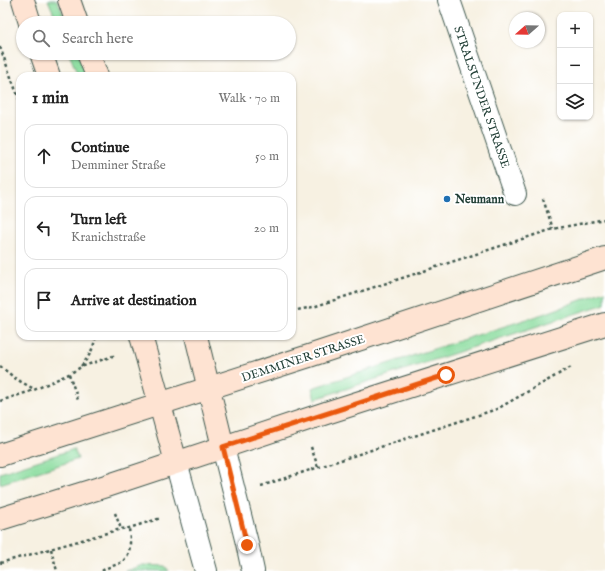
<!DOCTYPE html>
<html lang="en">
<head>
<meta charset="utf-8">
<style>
	:root { --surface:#fff; --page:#f6f6f6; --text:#222; --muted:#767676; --line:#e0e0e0 }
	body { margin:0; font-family:"IM FELL English",serif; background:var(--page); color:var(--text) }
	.controls { position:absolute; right:12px; top:12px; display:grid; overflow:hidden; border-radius:8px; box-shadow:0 1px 3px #0004 }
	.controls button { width:36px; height:36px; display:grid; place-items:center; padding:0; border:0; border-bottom:1px solid var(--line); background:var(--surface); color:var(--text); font:20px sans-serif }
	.compass { position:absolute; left:509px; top:12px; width:36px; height:36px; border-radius:50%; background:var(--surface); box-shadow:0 1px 3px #0004; rotate:250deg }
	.stop { position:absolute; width:12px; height:12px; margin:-9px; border:3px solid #ea580c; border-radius:50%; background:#fff }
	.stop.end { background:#ea580c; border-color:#fff; box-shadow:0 1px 4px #0008 }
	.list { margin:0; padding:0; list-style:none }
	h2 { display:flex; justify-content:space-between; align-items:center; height:52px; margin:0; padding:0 16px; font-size:17px }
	h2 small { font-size:13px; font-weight:400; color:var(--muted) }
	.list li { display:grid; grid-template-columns:26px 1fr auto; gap:12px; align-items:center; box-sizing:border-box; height:64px; margin:0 8px 8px; padding:0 8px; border:1px solid var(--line); border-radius:12px }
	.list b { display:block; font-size:15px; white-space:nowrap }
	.list p { margin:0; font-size:13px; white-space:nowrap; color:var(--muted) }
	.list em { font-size:13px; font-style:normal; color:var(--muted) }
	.icon { flex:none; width:22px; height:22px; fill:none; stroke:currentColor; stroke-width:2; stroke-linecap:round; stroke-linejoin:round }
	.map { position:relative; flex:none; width:605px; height:571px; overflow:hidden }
	.search { position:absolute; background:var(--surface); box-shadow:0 1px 3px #0004; left:16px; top:16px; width:280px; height:44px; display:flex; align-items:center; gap:10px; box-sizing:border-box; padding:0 14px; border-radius:22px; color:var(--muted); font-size:15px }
	.panel { position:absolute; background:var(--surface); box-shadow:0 1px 3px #0004; left:16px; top:72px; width:280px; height:268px; border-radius:12px }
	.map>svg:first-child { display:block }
	.green { fill:#89dc9d; stroke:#548c68 }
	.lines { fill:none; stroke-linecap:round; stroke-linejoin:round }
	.street-casing { stroke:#3f584e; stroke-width:24 }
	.secondary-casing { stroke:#3f584e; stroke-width:24 }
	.path { stroke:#3f584e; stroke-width:2.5; stroke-dasharray:3 3; stroke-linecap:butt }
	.street { stroke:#fff; stroke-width:22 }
	.secondary { stroke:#fee3d2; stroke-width:22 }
	.route { stroke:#ea580c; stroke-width:5 }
	.poi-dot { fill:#1f6fb2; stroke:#fff; stroke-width:1.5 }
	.labels { text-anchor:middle; stroke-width:4; stroke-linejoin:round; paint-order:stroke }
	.street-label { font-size:12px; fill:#1f3d34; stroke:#fff }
	.poi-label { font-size:12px; font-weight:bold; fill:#1f3d34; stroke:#fff; text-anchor:start }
</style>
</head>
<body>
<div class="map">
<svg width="605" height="571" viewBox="0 0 605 571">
	<rect width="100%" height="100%" fill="#fff"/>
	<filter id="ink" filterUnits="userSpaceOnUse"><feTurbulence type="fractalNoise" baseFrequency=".025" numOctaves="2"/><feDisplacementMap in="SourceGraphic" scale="8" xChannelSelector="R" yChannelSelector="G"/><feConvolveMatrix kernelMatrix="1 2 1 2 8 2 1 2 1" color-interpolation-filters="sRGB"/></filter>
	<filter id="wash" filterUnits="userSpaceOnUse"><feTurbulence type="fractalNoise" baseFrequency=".012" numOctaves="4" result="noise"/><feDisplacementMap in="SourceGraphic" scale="16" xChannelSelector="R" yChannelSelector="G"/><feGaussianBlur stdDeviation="0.9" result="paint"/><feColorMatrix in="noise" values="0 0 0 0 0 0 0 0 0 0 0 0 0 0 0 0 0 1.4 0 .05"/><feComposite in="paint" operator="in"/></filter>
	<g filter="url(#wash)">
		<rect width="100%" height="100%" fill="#f7f1e2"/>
		<g class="green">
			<polygon points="48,0 57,0 67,23 58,23"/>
			<polygon points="69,53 78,53 86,76 78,76"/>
			<polygon points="605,291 605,304 315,399 312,388 549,312"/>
			<polygon points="74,449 78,459 0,484 0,473"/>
			<polygon points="143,565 165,566 169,571 125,571"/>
		</g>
	</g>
	<g filter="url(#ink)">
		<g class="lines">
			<g class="street-casing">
				<g id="street">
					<polyline points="449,0 515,194"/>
					<polyline points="223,447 247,543 253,571"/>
					<polyline points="176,462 206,571"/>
				</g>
			</g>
			<g class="secondary-casing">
				<g id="secondary">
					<polyline points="23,0 30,23"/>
					<polyline points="69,0 77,23"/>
					<polyline points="41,53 49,76"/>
					<polyline points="88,53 97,76"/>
					<polyline points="141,336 176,462"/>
					<polyline points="196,336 223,447"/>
					<polyline points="0,455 309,356 605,258"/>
					<polyline points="0,519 106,486 326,413 605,324"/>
				</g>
			</g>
			<g class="path">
				<polyline points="0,47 20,102"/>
				<polyline points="543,199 553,229"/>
				<polyline points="292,311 313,307 553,229 605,219"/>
				<polyline points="0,366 16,379 34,389"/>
				<path d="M81 366C90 356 93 349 96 336"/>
				<polyline points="69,374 78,400"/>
				<polyline points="0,401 34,390 69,374 81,367 116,355"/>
				<polyline points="311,447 318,467"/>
				<polyline points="261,486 497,409 573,366"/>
				<polyline points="115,513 121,529"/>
				<polyline points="51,549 57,571"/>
				<polyline points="0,563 121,529 129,528 161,518"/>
				<path d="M102 571C107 567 114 566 120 563 133 556 130 540 129 528"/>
			</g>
			<use href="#street" class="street"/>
			<use href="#secondary" class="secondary"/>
		</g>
	</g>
	<g class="lines" filter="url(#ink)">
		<polyline class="route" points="247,545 223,447 446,375"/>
	</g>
	<circle class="poi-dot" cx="447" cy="199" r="4"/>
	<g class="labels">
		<g class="street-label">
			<text transform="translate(482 97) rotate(71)" y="4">STRALSUNDER STRASSE</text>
			<text transform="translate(303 358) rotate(-18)" y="4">DEMMINER STRASSE</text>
		</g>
		<g class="poi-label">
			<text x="455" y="203">Neumann</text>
		</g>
	</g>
</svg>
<div class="controls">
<button>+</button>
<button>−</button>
<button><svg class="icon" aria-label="layers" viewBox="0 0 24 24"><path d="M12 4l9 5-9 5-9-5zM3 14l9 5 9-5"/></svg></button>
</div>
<svg class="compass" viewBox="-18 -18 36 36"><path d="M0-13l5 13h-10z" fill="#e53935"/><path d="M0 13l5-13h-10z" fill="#767676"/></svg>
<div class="stop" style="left:446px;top:375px"></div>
<div class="stop end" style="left:247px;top:545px"></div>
<div class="search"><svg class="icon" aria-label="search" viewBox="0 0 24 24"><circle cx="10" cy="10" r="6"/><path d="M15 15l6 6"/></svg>Search here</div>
<section class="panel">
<h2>1 min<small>Walk · 70 m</small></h2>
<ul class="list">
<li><svg class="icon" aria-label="ahead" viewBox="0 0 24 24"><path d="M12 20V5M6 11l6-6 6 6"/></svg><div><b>Continue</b><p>Demminer Straße</p></div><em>50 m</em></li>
<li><svg class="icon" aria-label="left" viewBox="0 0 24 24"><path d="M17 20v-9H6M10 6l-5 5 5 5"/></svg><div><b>Turn left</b><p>Kranichstraße</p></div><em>20 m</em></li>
<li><svg class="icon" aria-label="arrive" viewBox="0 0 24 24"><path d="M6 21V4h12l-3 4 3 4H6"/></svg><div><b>Arrive at destination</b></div></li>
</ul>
</section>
</div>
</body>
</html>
